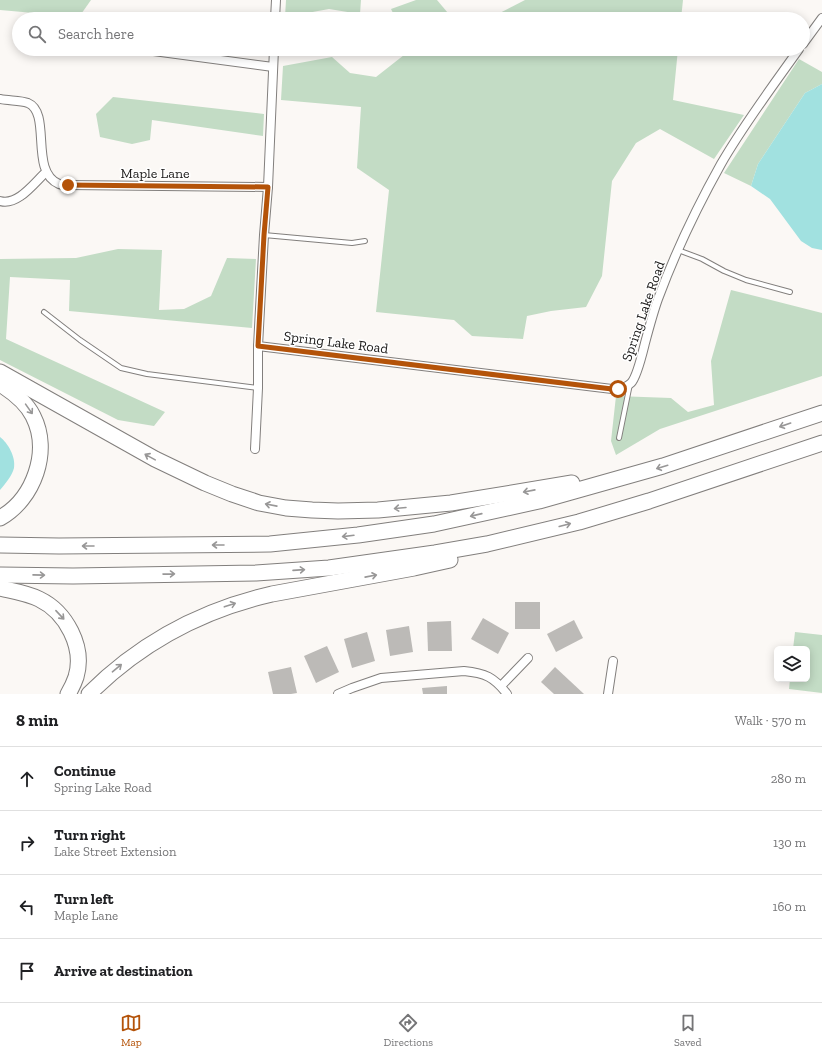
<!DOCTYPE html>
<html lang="en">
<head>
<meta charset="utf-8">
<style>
	:root { --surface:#fff; --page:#f6f6f6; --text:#202124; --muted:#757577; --line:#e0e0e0; --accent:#b45309 }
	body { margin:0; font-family:"Zilla Slab",serif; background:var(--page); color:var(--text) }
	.controls { position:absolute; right:12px; bottom:12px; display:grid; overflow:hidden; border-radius:6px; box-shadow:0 2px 10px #0003 }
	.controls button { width:36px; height:36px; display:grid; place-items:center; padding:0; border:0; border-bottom:1px solid var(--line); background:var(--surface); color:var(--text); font:20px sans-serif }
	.stop { position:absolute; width:12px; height:12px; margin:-9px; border:3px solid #b45309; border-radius:50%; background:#fff }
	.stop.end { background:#b45309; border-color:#fff; box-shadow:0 1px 4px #0008 }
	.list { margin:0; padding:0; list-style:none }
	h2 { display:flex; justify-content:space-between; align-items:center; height:52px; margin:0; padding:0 16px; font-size:17px }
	h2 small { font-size:13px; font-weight:400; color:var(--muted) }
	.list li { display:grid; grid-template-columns:26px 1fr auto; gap:12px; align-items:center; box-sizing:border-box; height:64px; padding:0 16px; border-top:1px solid var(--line) }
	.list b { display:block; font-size:15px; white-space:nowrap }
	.list p { margin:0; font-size:13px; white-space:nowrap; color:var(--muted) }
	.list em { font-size:13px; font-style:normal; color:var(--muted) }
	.icon { flex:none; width:22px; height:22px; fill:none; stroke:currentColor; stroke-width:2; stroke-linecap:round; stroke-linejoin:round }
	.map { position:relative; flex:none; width:822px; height:694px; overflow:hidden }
	.search { position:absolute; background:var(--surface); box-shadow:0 2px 10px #0003; left:12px; right:12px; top:12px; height:44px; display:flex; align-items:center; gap:10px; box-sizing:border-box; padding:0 14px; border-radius:22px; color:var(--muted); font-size:15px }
	.sheet { height:308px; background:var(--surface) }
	nav { display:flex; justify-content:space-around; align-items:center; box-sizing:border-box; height:56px; border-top:1px solid var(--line); background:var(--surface); font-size:11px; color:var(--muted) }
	nav a { display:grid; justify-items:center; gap:2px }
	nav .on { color:var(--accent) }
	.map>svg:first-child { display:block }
	.green { fill:#c3dcc5 }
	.water { fill:#a1e1e0 }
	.building { fill:#bcbab7 }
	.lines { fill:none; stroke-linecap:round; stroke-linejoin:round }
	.service-casing { stroke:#827f7d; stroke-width:6 }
	.minor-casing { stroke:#827f7d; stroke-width:10 }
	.motorway-casing { stroke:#827f7d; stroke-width:17 }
	.service { stroke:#fff; stroke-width:4 }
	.minor { stroke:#fff; stroke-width:8 }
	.motorway { stroke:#fff; stroke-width:15 }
	.oneway { stroke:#989797 }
	.route { stroke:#b45309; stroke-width:5 }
	.labels { text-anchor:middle; stroke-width:3; stroke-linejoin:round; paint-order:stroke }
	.street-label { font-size:14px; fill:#191817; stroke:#fff }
</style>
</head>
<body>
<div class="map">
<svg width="822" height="694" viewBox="0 0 822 694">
	<rect width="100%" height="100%" fill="#fbf8f5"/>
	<g class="green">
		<polygon points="0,0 91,0 79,17 0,10"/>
		<polygon points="286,0 361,0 360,14 329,9 285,17"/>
		<polygon points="416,0 437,0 453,19 396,19 391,9"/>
		<polygon points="525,0 683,0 681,19 488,19"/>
		<polygon points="403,49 678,49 673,100 744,115 714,159 660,129 636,143 612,181 602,276 586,307 551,311 527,316 523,339 472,336 454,320 376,312 389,190 357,168 361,107 281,100 283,66 332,57 350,73 376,77 404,55"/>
		<polygon points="799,59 822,72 822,84 805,93 758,164 751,186 724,173"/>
		<polygon points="113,97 264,114 263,136 152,120 150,140 132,144 100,137 96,114"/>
		<polygon points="118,249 162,250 159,310 184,309 211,296 227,258 256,259 252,328 69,311 70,280 10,277 6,339 165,412 154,426 118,420 0,360 0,259 76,258"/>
		<polygon points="731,290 822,313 822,376 660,429 616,455 611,441 616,396 671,398 688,412 714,405 711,361"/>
		<polygon points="795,632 822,635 822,693 789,689 790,679 807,679 807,649 793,649"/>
	</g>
	<g class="water">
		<polygon points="822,84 822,250 812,248 801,241 770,199 751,186 758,164 805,93"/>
		<path d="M0 437C8 443 16 457 14 468 12 476 5 484 0 490Z"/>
	</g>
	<g class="building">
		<rect x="515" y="602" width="25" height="27"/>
		<polygon points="483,618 509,633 498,654 471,639"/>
		<polygon points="574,620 583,638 556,652 547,634"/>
		<polygon points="451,621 452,651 428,651 427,622"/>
		<polygon points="409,626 413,652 390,656 386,630"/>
		<polygon points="367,632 375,661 352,668 344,639"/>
		<polygon points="327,646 339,672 316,683 304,656"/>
		<polygon points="291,667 297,693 291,694 273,694 268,672"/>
		<polygon points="555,667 584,694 554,694 541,682"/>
		<polygon points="447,686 447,694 423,694 422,688"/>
	</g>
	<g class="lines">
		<g class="service-casing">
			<g id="service">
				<polyline points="264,235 352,243 365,241"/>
				<polyline points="678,250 702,259 724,271 746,280 790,292"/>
				<polyline points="44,312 80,340 121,368 147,374 258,388"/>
				<polyline points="619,438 630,384"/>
			</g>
		</g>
		<g class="minor-casing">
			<g id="minor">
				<polyline points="275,19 276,0"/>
				<polyline points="803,44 822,18"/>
				<polyline points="146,50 273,67"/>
				<path d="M0 99C9 101 20 100 28 103 52 113 29 172 59 184 61 185 65 185 68 185L268 187"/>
				<path d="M0 201C18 206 34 183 46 172"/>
				<path d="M258 346 612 389C619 389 626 388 631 383 637 377 643 351 645 343 649 328 653 313 658 299 675 253 697 207 721 164 744 124 772 87 799 49"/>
				<polyline points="255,449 258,388 258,346 264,235 268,187 274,49"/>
				<polyline points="501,686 528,658"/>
				<path d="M338 694 352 688 381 678 464 671C485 673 494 677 507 694"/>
				<polyline points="608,694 613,661"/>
			</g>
		</g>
		<g class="motorway-casing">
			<g id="motorway">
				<polyline points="0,372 155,459 205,483 232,494 259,503 286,508 312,510 338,511 378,510 451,503 572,483"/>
				<path d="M0 384C13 392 26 402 33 416 51 451 34 499 0 518"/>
				<polyline points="0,545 59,546 270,544 358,535 434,524 539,501 663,466 822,413"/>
				<polyline points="0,575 73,576 256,573 329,568 435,553 487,544 579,522 649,501 822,443"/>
				<path d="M0 588C13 591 27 593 39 599 66 612 85 647 76 677 74 683 71 689 68 694"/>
				<path d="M89 694C140 643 202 610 272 594L414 568 450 560"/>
			</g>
		</g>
		<use href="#service" class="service"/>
		<use href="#minor" class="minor"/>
		<use href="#motorway" class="motorway"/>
	</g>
	<defs><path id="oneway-shaft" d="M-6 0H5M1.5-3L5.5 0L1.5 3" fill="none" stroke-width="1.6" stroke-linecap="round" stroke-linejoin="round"/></defs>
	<g class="oneway">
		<use href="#oneway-shaft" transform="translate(29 409) rotate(55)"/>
		<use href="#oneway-shaft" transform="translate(785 425) rotate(161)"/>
		<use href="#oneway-shaft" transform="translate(150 457) rotate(-151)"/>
		<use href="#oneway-shaft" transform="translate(662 467) rotate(163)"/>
		<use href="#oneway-shaft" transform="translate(529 491) rotate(169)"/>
		<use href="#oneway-shaft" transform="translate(271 505) rotate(-169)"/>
		<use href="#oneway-shaft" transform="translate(400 508) rotate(175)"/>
		<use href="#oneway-shaft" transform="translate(476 515) rotate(167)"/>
		<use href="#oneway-shaft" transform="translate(565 525) rotate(-15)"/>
		<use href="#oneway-shaft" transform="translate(348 536) rotate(173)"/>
		<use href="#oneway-shaft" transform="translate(218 545) rotate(180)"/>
		<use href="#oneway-shaft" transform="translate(88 546) rotate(180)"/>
		<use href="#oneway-shaft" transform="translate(299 570) rotate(-4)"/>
		<use href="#oneway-shaft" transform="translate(169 574) rotate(-1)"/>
		<use href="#oneway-shaft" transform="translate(39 575) rotate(1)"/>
		<use href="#oneway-shaft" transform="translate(371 576) rotate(-11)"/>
		<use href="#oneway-shaft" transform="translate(230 605) rotate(-18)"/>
		<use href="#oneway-shaft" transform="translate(60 615) rotate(47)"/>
		<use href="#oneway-shaft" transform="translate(117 668) rotate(-40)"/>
	</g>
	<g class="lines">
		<polyline class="route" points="68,185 268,187 264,235 258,346 612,389 618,389"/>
	</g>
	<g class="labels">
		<g class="street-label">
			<text x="155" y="178">Maple Lane</text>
			<text transform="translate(643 311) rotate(-71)" y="5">Spring Lake Road</text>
			<text transform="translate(336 342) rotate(7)" y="5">Spring Lake Road</text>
		</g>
	</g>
</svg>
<div class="controls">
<button><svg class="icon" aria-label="layers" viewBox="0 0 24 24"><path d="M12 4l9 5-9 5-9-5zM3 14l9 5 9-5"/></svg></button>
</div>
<div class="stop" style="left:618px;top:389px"></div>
<div class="stop end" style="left:68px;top:185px"></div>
<div class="search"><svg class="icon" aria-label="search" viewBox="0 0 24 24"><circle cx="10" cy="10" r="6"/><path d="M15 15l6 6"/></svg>Search here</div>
</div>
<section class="sheet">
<h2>8 min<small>Walk · 570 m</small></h2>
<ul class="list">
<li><svg class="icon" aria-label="ahead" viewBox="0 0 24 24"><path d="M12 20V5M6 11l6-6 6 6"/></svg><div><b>Continue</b><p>Spring Lake Road</p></div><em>280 m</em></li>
<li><svg class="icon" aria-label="right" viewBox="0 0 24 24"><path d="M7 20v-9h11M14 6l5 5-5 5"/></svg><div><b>Turn right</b><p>Lake Street Extension</p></div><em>130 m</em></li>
<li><svg class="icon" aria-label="left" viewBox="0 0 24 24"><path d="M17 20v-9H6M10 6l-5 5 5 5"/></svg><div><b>Turn left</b><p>Maple Lane</p></div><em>160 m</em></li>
<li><svg class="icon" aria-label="arrive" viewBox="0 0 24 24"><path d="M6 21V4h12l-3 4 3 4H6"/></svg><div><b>Arrive at destination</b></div></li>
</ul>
</section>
<nav>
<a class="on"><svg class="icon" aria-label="map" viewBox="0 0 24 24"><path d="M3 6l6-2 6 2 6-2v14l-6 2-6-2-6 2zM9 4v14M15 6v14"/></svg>Map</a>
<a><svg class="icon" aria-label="directions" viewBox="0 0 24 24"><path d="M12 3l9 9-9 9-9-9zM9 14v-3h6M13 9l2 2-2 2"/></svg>Directions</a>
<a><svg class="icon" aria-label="saved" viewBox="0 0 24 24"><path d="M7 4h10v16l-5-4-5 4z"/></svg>Saved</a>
</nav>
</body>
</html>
